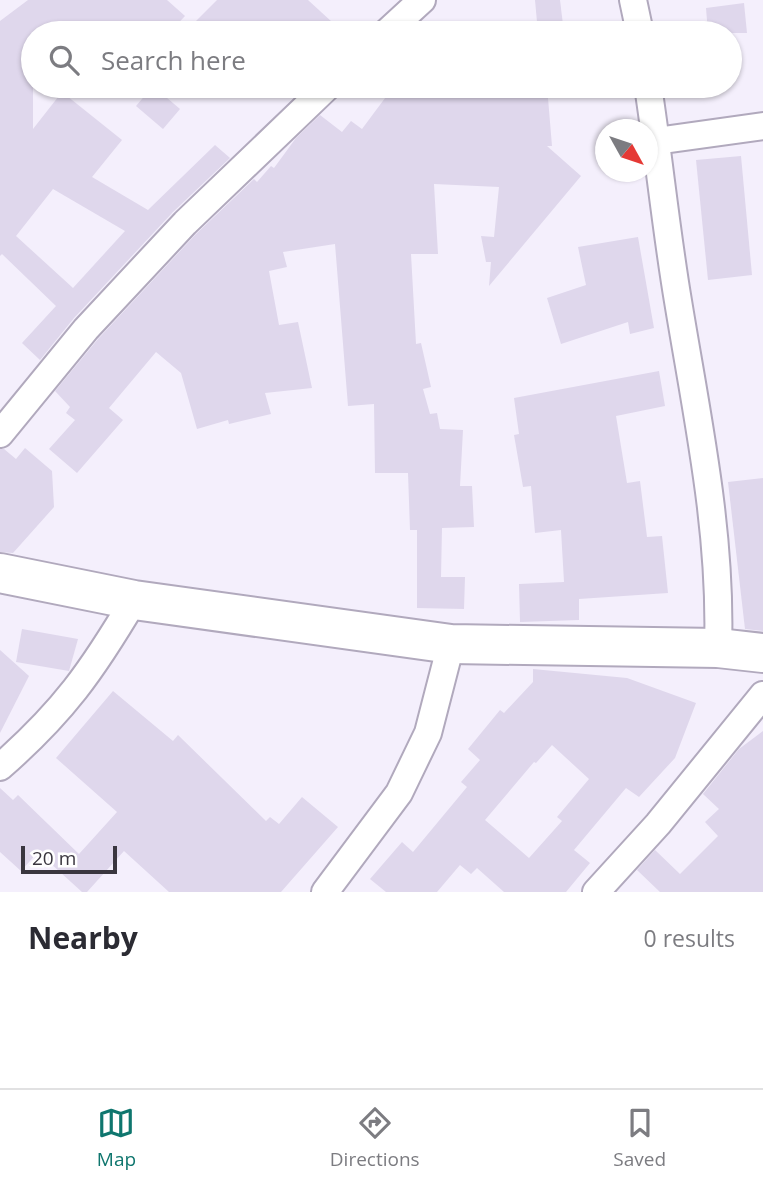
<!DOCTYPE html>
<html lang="en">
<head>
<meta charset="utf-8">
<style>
	:root { --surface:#fff; --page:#f2f2f3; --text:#2b2b33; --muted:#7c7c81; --line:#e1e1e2; --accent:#0f766e }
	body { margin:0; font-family:"Open Sans",sans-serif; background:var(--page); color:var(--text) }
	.compass { position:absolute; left:595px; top:119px; width:63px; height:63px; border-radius:50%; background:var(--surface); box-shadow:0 2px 5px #0004; rotate:130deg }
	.scale { position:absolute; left:21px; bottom:18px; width:96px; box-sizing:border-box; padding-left:7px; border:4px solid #3a363f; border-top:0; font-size:19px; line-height:24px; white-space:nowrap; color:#3a363f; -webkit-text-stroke:5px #fff; paint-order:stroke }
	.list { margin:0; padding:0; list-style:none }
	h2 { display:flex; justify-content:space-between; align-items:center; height:91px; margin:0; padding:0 28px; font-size:30px }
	h2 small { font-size:23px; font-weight:400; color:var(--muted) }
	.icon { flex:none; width:38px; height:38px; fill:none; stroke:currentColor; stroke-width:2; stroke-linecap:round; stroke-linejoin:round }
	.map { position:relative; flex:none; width:763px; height:892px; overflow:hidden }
	.search { position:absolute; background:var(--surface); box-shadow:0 2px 5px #0004; left:21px; right:21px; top:21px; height:77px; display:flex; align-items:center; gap:18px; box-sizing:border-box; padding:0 24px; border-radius:38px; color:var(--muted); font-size:26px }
	.sheet { height:196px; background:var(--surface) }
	nav { display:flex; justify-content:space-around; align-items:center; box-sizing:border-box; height:98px; border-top:2px solid var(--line); background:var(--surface); font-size:19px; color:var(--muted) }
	nav a { display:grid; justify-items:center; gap:4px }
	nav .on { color:var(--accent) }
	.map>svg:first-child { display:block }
	.building { fill:#dfd7ec; fill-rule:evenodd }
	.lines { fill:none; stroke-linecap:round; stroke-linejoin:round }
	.street-casing { stroke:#b1a9bd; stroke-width:30 }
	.secondary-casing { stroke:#b1a9bd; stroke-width:42 }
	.street { stroke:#fff; stroke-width:26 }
	.secondary { stroke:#fff; stroke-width:38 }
</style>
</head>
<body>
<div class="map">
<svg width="763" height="892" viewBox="0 0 763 892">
	<rect width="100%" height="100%" fill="#f4effc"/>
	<g class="building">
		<path d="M28 0H167L185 16 169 33H33V129L62 92 122 140 92 177 148 210 215 145 230 158 173 212 74 318 40 360 22 343 56 306 2 254 0 256V21ZM53 189 125 231 73 288 16 236Z"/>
		<polygon points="217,0 308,0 344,33 184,33"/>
		<polygon points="535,0 560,0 564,33 538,33"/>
		<polygon points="744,3 747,33 708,33 706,8"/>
		<polygon points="153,86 180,109 163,129 136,106"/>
		<polygon points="394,86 547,86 552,146 547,146 581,176 489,286 491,262 486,262 481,236 494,237 499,187 434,184 438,254 411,254 416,344 421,343 431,387 423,389 430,414 437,413 440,429 463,430 460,486 472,486 474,527 442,528 441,577 465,577 464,609 417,608 417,530 410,530 408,473 375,473 374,404 348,406 335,244 283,252 287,267 269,271 279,325 298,322 312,388 265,393 271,414 229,424 228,420 197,429 181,373 156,352 109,408 123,420 77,473 49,449 75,420 66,413 70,407 55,391 98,339 196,234 254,179 257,182 271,166 274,168 296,138 320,115 342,132 351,121 362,129"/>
		<polygon points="741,156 752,275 708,280 696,160"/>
		<polygon points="638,237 654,328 630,334 628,322 561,344 547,298 586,285 578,247"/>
		<polygon points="659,371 665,406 616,416 627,483 640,481 647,537 662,536 668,593 579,599 579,620 520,622 519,584 564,582 561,530 535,533 531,486 523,487 514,435 519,434 514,398"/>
		<polygon points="25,448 52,471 54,507 13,553 0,552 0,449 4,449 16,459"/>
		<polygon points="763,478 763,631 745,629 728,482"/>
		<polygon points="22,629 78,639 69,671 16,662"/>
		<polygon points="0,650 29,676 0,733"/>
		<path d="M533 669 627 678 696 703 675 758 639 797 626 788 574 850 590 863 566 892H504L477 868 471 874 460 865 437 892H386L370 879 402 842 413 852 467 787 461 782 480 760 468 749 500 710 504 713 533 682ZM552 745 589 779 557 817 562 821 529 858 485 820 534 762 536 763Z"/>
		<polygon points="113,691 173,741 178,735 266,821 270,817 279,824 302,797 338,827 281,892 169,892 124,851 87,892 82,892 38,852 21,871 0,852 0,788 13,800 18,795 79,854 117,812 56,758"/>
		<polygon points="763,731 763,892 660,892 637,870 655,850 680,874 718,836 705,822 719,809 703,794 739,749"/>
	</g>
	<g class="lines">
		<g class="street-casing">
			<g id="street">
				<polyline points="633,0 640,33"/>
				<polyline points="386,33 422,0"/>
				<path d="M648 86C659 158 666 230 678 301 697 417 722 531 718 648"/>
				<polyline points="656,141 763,126"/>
				<polyline points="0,434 86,329 185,223 328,86"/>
				<path d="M0 767C63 712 92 671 134 600"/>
				<polyline points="325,892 399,793 428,733 451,644"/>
				<polyline points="596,892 658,824 763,695"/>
			</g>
		</g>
		<g class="secondary-casing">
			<polyline id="secondary" points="0,573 134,600 451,644 718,648 763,653"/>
		</g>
		<use href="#street" class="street"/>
		<use href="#secondary" class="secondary"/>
	</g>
</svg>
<svg class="compass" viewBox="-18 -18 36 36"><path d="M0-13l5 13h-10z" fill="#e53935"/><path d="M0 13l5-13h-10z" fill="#7c7c81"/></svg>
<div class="scale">20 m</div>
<div class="search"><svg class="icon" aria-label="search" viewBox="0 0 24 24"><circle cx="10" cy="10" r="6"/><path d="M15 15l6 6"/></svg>Search here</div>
</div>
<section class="sheet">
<h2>Nearby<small>0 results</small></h2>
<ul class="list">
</ul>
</section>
<nav>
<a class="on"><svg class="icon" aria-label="map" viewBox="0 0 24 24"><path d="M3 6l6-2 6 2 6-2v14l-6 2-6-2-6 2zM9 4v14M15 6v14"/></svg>Map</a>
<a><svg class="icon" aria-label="directions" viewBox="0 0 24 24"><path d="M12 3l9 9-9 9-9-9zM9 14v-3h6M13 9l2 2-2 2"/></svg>Directions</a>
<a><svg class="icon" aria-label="saved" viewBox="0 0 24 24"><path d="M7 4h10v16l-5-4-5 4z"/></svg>Saved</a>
</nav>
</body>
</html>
